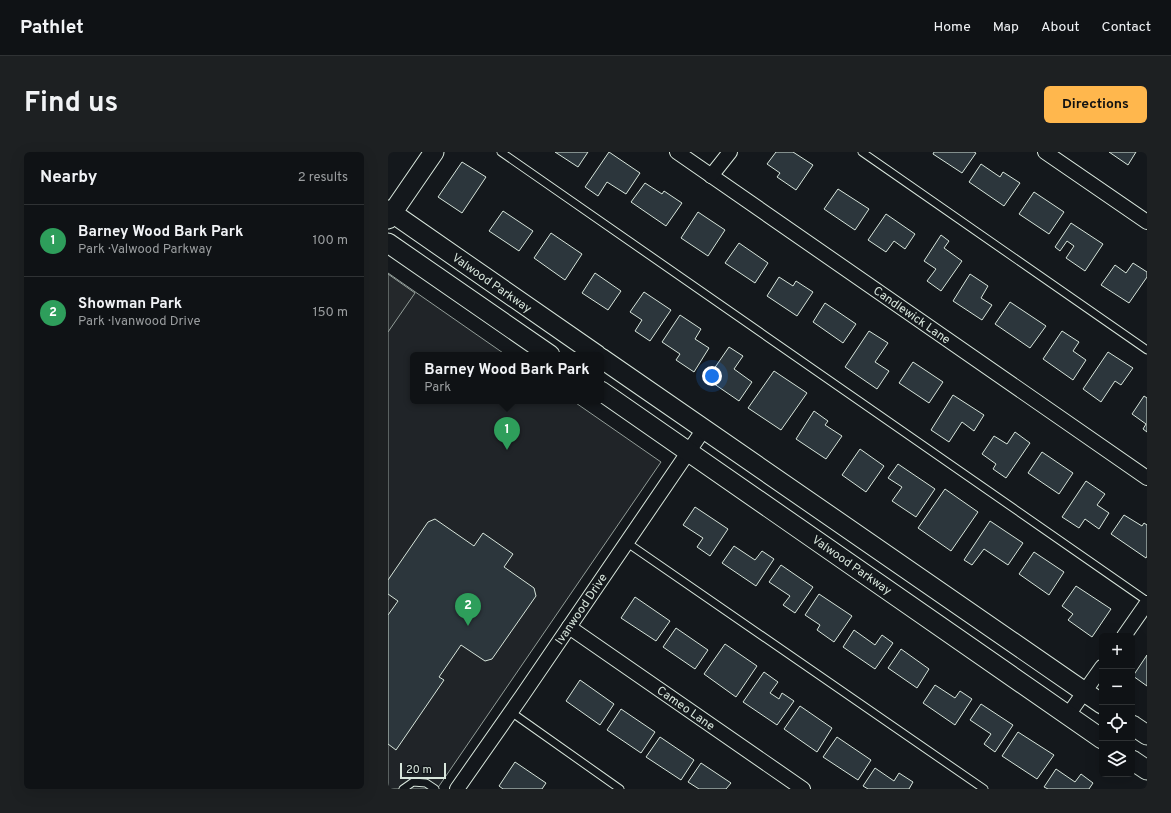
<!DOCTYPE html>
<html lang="en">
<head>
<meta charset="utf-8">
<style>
	:root { --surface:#0f1215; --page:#1d2022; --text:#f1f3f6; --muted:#9b9ea0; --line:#2f3234; --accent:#ffb74d }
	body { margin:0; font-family:Overpass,sans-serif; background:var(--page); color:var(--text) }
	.controls { position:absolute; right:12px; bottom:12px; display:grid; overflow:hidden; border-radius:6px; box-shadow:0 4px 16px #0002 }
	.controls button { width:36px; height:36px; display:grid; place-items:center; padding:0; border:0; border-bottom:1px solid var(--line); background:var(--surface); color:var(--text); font:20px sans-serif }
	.scale { position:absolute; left:12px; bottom:10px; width:46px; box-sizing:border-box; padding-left:4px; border:2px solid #d8e6dc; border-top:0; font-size:11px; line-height:14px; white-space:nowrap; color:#d8e6dc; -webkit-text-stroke:3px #14181c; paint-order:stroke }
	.you { position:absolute; left:324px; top:224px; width:14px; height:14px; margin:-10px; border:3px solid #fff; border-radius:50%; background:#1a73e8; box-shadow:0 0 0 6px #1a73e833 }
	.badge { display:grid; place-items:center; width:26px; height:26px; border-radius:50%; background:var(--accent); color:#fff; font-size:13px; font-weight:700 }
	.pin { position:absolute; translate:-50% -33px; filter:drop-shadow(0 1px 2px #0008) }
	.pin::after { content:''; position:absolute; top:21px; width:14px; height:12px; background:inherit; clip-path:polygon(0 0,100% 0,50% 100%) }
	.popup { position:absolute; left:22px; top:200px; width:194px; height:52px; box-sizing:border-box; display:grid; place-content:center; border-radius:6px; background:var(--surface); filter:drop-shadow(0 1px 3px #0005); font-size:13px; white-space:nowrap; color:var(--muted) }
	.popup b { font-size:15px; color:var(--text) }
	.popup::after { content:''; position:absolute; left:50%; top:100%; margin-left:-8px; border:8px solid transparent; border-top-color:var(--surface) }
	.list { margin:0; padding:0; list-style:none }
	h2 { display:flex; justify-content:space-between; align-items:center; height:52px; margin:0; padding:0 16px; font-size:17px }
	h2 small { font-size:13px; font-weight:400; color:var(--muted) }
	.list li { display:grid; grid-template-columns:26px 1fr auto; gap:12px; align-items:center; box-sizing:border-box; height:72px; padding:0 16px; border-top:1px solid var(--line) }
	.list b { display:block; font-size:15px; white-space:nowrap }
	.list p { margin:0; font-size:13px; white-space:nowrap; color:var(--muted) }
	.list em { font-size:13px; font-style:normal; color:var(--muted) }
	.icon { flex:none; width:22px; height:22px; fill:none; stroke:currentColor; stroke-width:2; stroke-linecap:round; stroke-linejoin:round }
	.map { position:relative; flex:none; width:759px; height:637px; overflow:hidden; border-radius:6px }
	header { display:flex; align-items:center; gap:24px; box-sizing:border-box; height:56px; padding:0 20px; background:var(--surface); border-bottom:1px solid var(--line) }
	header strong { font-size:19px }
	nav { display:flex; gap:22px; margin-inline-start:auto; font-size:14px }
	.intro { display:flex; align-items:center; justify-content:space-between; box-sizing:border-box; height:96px; padding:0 24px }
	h1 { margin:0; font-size:28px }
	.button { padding:10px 18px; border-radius:6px; background:var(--accent); color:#111; font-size:14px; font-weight:700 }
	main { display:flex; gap:24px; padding:0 24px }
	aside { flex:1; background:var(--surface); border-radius:6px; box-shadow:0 4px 16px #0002 }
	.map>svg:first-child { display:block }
	.green { fill:#202428; stroke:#939e99 }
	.parking { fill:#24282b; stroke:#939e99 }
	.building { fill:#2c363c; stroke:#d8e6dc }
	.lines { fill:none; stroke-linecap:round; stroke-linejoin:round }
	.lane-casing { stroke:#d8e6dc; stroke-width:9 }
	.street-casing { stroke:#d8e6dc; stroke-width:16 }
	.secondary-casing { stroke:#d8e6dc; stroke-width:21 }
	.lane { stroke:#14181c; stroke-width:7 }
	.street { stroke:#14181c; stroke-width:14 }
	.secondary { stroke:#14181c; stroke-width:19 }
	.labels { text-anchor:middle; stroke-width:3; stroke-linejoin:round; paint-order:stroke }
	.street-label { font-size:12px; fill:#d8e6dc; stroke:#14181c }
</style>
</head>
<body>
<header>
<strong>Pathlet</strong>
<nav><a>Home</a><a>Map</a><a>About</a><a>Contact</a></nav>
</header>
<div class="intro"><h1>Find us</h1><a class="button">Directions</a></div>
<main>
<aside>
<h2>Nearby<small>2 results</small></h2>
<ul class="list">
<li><span class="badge" style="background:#2e9e5b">1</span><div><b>Barney Wood Bark Park</b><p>Park · Valwood Parkway</p></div><em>100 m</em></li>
<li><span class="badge" style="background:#2e9e5b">2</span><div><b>Showman Park</b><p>Park · Ivanwood Drive</p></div><em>150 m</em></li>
</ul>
</aside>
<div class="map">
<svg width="759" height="637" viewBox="0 0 759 637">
	<rect width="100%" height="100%" fill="#14181c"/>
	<polygon class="green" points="0,121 118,203 25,203 25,249 185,249 273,310 49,637 0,637"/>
	<polygon class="parking" points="0,122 27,141 0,180"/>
	<g class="building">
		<polygon points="167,0 200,0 190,15"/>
		<polygon points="221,0 252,21 238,42 219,30 210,44 197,35"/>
		<polygon points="388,0 405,0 425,13 408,38 389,25 392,21 379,12"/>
		<polygon points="546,0 586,0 588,1 574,21 545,2"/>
		<polygon points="721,0 748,0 740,13"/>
		<polygon points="74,10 98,25 74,61 50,45"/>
		<polygon points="593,12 612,25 615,20 632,31 616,54 581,30"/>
		<polygon points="257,31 274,42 276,39 294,51 278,74 243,50"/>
		<polygon points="450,37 481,57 467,78 436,57"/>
		<polygon points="646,40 676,60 661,82 631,62"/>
		<polygon points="115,59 145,79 131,99 101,79"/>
		<polygon points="310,60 337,78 320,104 293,86"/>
		<polygon points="498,62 527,82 517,97 506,89 498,100 480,88"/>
		<polygon points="683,71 715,92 697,119 678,106 686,94 679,89 672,99 667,95"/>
		<polygon points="163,81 194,102 177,128 146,106"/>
		<polygon points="553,83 561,89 556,96 574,109 553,139 539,129 548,117 536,109"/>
		<polygon points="351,91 380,111 367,131 337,111"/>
		<polygon points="745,111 759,120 759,125 741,151 713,133 727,113 738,121"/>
		<polygon points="207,121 233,139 220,158 194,141"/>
		<polygon points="582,122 600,134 593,146 604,153 594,168 565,149"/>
		<polygon points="391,125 405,134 408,129 425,140 409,164 379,144"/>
		<polygon points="256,140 283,158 262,189 247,179 254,168 242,160"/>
		<polygon points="622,150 658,174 642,196 607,172"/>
		<polygon points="437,151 468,172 455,191 425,170"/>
		<polygon points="292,163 313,177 307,187 321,196 306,220 288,208 292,202 274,190"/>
		<polygon points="481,179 500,191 487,210 501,219 489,237 457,215"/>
		<polygon points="674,179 691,190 685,199 698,208 685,228 655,207"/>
		<polygon points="341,195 355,204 346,217 364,230 351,249 319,227"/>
		<polygon points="720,200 745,216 733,233 727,229 713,250 695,237"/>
		<polygon points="525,210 555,230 541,251 511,231"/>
		<polygon points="386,219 419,241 393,278 360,256"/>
		<polygon points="565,243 596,263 586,279 574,270 561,290 543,278"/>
		<polygon points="756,244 759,246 759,280 755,277 758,272 744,262"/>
		<polygon points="426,259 440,269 437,273 454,284 438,307 408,287"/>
		<polygon points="627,280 642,291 618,326 605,317 608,312 594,302 606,284 619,292"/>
		<polygon points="472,297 496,314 478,340 454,323"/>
		<polygon points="654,300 685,321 671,342 640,321"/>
		<polygon points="510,312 547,337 528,365 504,349 514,335 500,326"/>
		<polygon points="698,329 717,342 709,353 721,361 711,377 697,367 691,376 674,365"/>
		<polygon points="557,337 590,360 563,399 530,376"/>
		<polygon points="307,355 340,377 322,404 309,395 315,386 295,373"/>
		<polygon points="736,363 754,374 756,371 759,373 759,404 758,406 723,382"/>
		<polygon points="47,367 86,394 95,381 125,402 116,415 146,436 148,444 104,507 97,509 73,493 51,525 56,528 8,598 0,592 0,463 10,449 0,442 0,428 40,370"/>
		<polygon points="602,369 635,391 620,413 596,397 584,413 576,408"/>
		<polygon points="346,394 367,408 374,399 386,407 368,434 334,411"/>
		<polygon points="646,400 676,420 661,443 631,422"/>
		<polygon points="393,413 425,435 407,461 395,453 402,444 381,430"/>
		<polygon points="688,434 723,457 704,485 680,468 685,462 674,454"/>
		<polygon points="431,442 464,464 446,490 429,478 432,473 417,463"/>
		<polygon points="247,445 282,469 268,489 233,466"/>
		<polygon points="288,476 320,498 307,517 275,495"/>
		<polygon points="466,478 487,493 494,483 505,491 487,517 455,495"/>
		<polygon points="337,492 369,514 348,545 316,522"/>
		<polygon points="513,497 541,517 529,536 500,516"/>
		<polygon points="759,503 759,534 745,524"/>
		<polygon points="376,520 390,530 382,541 391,547 394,541 406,549 389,573 355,550"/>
		<polygon points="192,528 226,552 212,573 178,549"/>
		<polygon points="547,533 567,546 572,539 584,547 567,573 535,551"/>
		<polygon points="593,552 625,573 607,600 596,592 603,582 582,568"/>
		<polygon points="412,554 444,576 429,600 396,577"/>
		<polygon points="233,557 267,580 253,601 219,578"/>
		<polygon points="630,580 666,603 649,627 614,604"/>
		<polygon points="272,585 306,608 293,628 258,605"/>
		<polygon points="449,585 483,608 470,628 435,605"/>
		<polygon points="127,610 158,631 154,637 115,637 111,634"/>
		<polygon points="313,611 343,631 338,637 311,637 300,630"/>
		<polygon points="487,616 506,629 511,621 525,630 521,637 480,637 475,634"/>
		<polygon points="668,617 687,630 693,622 705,631 701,637 660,637 656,635"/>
	</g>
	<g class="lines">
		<g class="lane-casing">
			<g id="lane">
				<polyline points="113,0 759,449"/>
				<polyline points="474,0 759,198"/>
				<polyline points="238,390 596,637"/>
				<polyline points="123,560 232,637"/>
				<polyline points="15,637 25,630 38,631 47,637"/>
			</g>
		</g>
		<g class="street-casing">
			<g id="street">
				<polyline points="289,0 759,326"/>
				<polyline points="657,0 759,70"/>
				<polyline points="323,24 342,0"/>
				<polyline points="181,475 415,637"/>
				<polyline points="736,484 759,451"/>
				<polyline points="680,563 714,515"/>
				<polyline points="69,637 134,544 316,277"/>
			</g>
		</g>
		<g class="secondary-casing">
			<g id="secondary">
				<polyline points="0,58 209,203"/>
				<polyline points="0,67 46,0"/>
				<polyline points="0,91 162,203"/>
				<polyline points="213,206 714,552"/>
				<polyline points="213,239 714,587"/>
				<polyline points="744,573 759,583"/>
				<polyline points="744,608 759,618"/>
			</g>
		</g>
		<use href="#lane" class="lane"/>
		<use href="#street" class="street"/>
		<use href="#secondary" class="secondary"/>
	</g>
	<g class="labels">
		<g class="street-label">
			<text transform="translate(104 131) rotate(35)" y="4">Valwood Parkway</text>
			<text transform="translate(524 163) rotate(35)" y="4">Candlewick Lane</text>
			<text transform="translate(464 413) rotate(35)" y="4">Valwood Parkway</text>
			<text transform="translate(193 457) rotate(-56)" y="4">Ivanwood Drive</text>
			<text transform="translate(298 556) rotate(35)" y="4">Cameo Lane</text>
		</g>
	</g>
</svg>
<div class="controls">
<button>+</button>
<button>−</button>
<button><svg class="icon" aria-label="locate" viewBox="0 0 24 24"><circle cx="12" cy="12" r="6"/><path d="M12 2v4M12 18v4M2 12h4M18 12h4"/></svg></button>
<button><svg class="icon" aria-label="layers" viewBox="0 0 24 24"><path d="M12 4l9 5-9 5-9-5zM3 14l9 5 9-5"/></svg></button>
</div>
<div class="scale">20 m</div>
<div class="you"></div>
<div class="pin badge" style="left:119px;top:298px;background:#2e9e5b">1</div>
<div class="popup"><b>Barney Wood Bark Park</b>Park</div>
<div class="pin badge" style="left:80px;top:474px;background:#2e9e5b">2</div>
</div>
</main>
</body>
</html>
